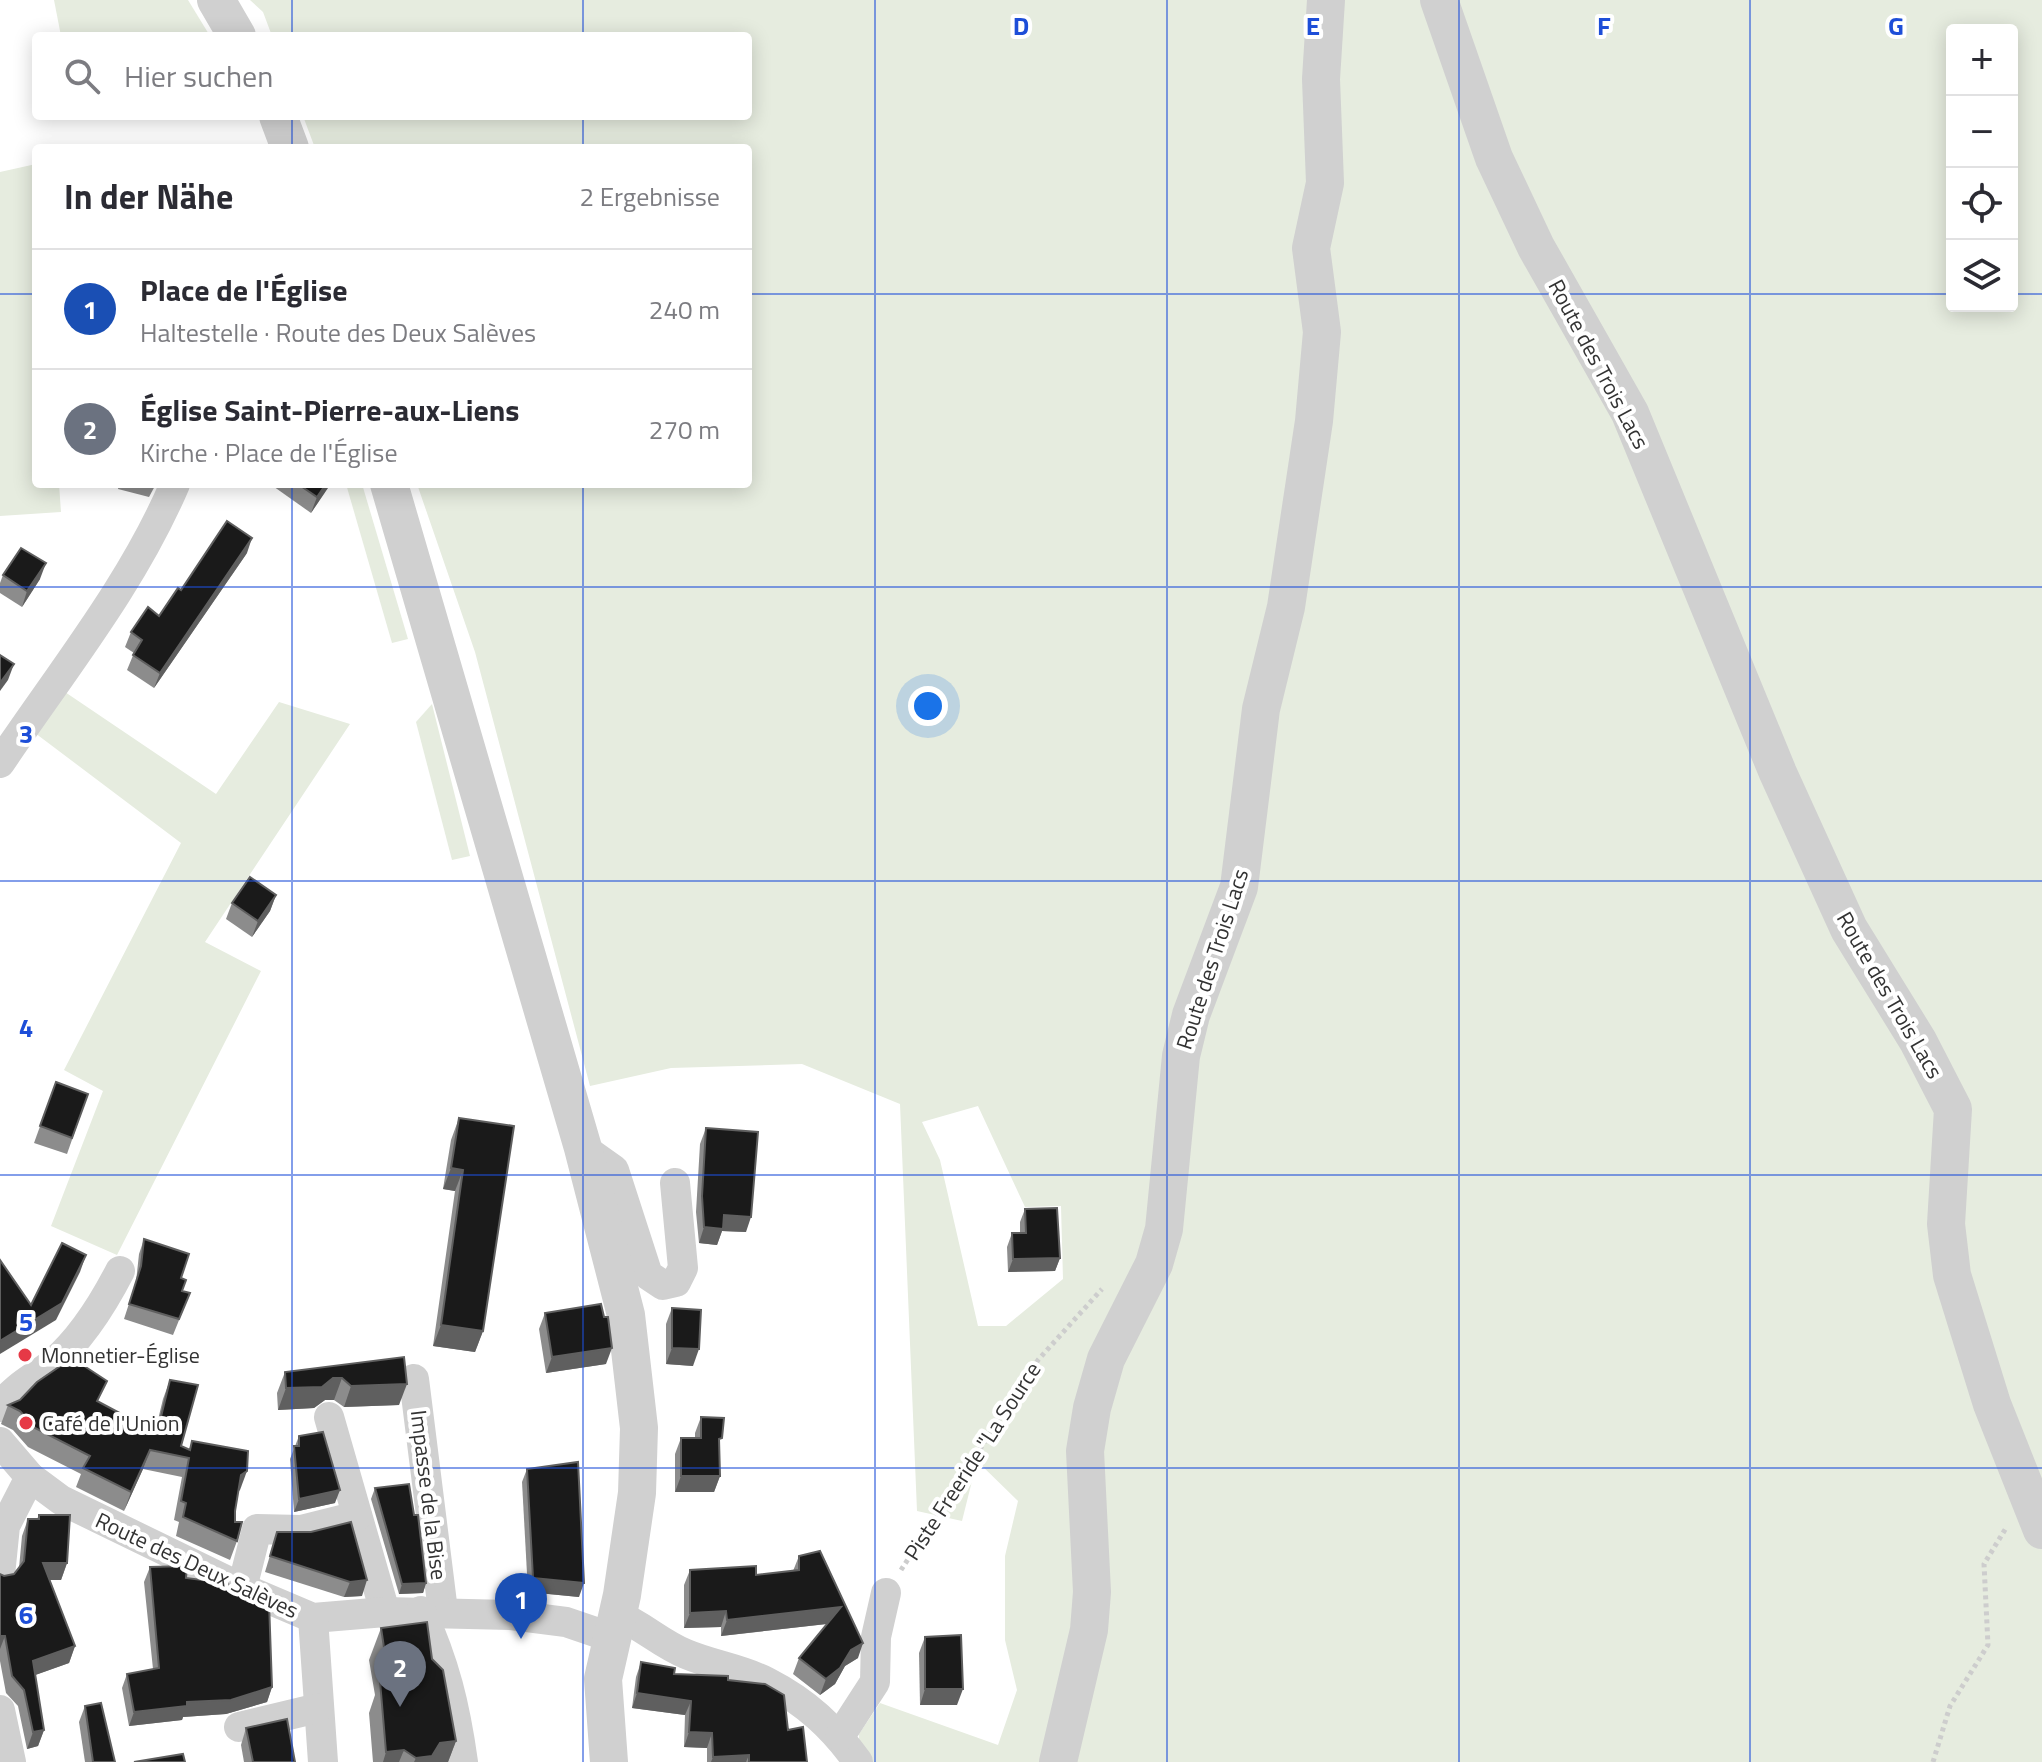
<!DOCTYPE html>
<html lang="de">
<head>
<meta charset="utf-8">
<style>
	:root { --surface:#fff; --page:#f2f2f3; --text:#2b2b33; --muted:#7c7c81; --line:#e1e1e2; --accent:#d93025 }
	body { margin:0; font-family:"Titillium Web",sans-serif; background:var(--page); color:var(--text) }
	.controls { position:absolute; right:24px; top:24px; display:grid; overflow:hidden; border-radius:8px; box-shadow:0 4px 20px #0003 }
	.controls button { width:72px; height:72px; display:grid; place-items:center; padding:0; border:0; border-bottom:2px solid var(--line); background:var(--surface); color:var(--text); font:40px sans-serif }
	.you { position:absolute; left:928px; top:706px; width:28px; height:28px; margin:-20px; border:6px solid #fff; border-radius:50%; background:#1a73e8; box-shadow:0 0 0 12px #1a73e833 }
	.badge { display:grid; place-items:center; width:52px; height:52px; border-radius:50%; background:var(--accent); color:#fff; font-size:26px; font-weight:700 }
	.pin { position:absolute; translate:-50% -66px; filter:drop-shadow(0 2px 4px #0008) }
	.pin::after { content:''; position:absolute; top:42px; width:28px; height:24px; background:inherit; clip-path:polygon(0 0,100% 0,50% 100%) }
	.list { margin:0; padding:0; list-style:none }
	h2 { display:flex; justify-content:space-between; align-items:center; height:104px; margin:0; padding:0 32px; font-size:34px }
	h2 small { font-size:26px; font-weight:400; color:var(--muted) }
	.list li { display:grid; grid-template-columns:52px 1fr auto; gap:24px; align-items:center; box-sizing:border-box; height:120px; padding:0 32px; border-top:2px solid var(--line) }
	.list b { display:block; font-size:30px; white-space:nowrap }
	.list p { margin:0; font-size:26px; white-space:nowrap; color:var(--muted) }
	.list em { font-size:26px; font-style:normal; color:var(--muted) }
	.icon { flex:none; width:44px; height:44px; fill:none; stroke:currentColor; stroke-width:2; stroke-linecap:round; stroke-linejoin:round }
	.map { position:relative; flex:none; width:2042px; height:1762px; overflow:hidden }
	.search { position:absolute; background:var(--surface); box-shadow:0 4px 20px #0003; left:32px; top:32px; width:720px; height:88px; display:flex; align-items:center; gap:20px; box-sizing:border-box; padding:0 28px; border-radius:8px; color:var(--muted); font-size:30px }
	.panel { position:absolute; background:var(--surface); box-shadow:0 4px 20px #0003; left:32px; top:144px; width:720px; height:344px; border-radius:8px }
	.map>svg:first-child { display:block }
	.green { fill:#e6ecdf; fill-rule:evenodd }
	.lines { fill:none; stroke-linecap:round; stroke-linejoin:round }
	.path { stroke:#cdcdcd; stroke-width:5; stroke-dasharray:4 4; stroke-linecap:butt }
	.minor { stroke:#d0d0d0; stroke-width:30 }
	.tertiary { stroke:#d0d0d0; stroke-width:38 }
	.wall { fill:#8c8c8c }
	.shaded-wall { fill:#5f5f5f }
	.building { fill:#1a1a1a; stroke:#5f5f5f; stroke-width:2 }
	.grid { fill:none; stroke:#1d4ed8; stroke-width:2; stroke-opacity:0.55 }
	.poi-dot { fill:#e63946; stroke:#fff; stroke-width:3 }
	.labels { text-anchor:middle; stroke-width:8; stroke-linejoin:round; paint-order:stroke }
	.street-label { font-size:22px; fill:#333; stroke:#fff }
	.poi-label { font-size:22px; fill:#333; stroke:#fff; text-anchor:start }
	.grid-label { font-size:26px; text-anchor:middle; font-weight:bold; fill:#1d4ed8; stroke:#fff; stroke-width:8; stroke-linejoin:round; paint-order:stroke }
</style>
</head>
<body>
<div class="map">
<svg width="2042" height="1762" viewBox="0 0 2042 1762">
	<rect width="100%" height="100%" fill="#fff"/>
	<g class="green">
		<polygon points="54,0 188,0 210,36 61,36"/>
		<path d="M250 0H2042V1762H859V1734L880 1703 998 1745 1017 1690 1005 1640V1556L1018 1501 977 1461 962 1521 917 1511 900 1104 802 1064 671 1068 590 1086 475 652 417 484H748V148H315L303 116H748V36H272L263 12ZM1952 30H2012V306H1952ZM978 1106 1025 1207 1061 1206 1063 1279 1006 1326H978L940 1160 922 1122Z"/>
		<polygon points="36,164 36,484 59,484 61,512 0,516 0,172"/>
		<polygon points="346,484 362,484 408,639 392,643"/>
		<polygon points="62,690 216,794 279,702 350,724 205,942 261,971 117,1255 51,1226 103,1091 64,1070 181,843 35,733"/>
		<polygon points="432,704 470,856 452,860 416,722"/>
	</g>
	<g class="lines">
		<g class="path">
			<polyline points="901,1570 1038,1360 1102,1289"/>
			<polyline points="1933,1762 1950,1706 1988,1645 1984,1564 2006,1528"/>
		</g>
		<g class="minor">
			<path d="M0 763C61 672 132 585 175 484"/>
			<polyline points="583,1148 614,1170 648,1275 663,1285 676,1282 683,1268 675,1183"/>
			<polyline points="414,1379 443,1611"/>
			<path d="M0 1407C18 1384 31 1380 53 1363 81 1339 103 1304 120 1271"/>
			<polyline points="329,1417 385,1612"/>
			<polyline points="0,1442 30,1477 61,1500 242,1588 313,1618 385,1612 511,1615 566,1622 610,1637"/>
			<polyline points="0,1575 5,1526 30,1477"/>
			<polyline points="242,1588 257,1529 301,1530 357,1516"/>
			<path d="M421 1611C445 1664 455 1705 463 1762"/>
			<path d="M617 1615C642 1625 661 1644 686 1654 712 1665 742 1669 767 1682 806 1702 833 1727 858 1762"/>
			<polyline points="313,1618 323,1762"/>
			<polyline points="0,1710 11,1762"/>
			<polyline points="239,1727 318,1708"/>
			<polyline points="840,1736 875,1682 876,1637 886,1593"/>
		</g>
		<g class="tertiary">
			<polyline points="216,0 237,36"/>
			<polyline points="1439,0 1494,158 1536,247 1630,413 1778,773 1849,929 1918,1041 1953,1109 1946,1224 1952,1275 1992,1404 2042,1530"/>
			<polyline points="278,116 290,148"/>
			<polyline points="389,484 583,1148 626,1315 639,1428 637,1493 622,1595 603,1679 609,1762"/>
			<polyline points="1058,1762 1089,1630 1092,1592 1085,1451 1092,1408 1106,1359 1154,1264 1164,1229 1181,1056 1191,1015 1239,887 1261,709 1286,607 1314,421 1322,332 1311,248 1325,183 1321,79 1326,0"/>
		</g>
	</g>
	<g class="wall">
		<polygon points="119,484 156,484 149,497 118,489"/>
		<polygon points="270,484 330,484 311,513"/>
		<polygon points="247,553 154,688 127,670 134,653 125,647 131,632 159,616 181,590"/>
		<polygon points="3,575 40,579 22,607 0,593 0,583"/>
		<polygon points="276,895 270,911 252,937 226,919 232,903"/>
		<polygon points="56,1082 88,1094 67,1154 34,1143"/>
		<polygon points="459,1118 483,1331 475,1352 433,1346 455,1191 443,1189 451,1140"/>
		<polygon points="706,1128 746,1232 722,1231 717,1245 699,1243 696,1212 700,1144"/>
		<polygon points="1025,1209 1060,1258 1055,1271 1008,1272 1007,1247 1012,1233 1020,1233 1020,1222"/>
		<polygon points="144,1239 181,1278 182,1291 190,1293 173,1335 124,1319 136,1282 139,1254"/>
		<polygon points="672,1308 693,1366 666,1364 666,1324"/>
		<polygon points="545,1313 606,1364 546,1373 539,1329"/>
		<polygon points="404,1357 399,1405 344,1407 334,1400 325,1400 314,1408 278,1410 277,1393 285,1372"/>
		<polygon points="170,1380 181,1446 189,1450 192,1441 240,1490 238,1491 235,1511 237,1541 230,1560 176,1536 179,1522 174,1520 182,1477 143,1469 124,1511 76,1487 81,1474 28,1447 13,1430 1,1424 8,1405 99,1402 155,1432 163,1399"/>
		<polygon points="701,1417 719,1447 720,1476 714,1492 675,1492 675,1454 681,1438 695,1438 695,1433"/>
		<polygon points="299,1436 335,1503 294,1512 290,1459"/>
		<polygon points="527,1469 579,1597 528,1592 522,1482"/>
		<polygon points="375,1488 426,1583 423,1593 399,1594 371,1499"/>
		<polygon points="39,1515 67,1563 61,1580 50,1580 75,1646 69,1663 35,1675 44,1730 38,1746 27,1749 18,1706 6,1693 0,1661 0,1574 4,1576 14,1574 19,1568 22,1536 28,1519 37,1519"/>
		<polygon points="277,1532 311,1532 362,1596 344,1597 265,1572"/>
		<polygon points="799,1556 858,1658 845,1666 835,1684 820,1695 793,1674 799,1658 827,1624 721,1636 721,1627 684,1628 684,1585 690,1570 756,1575 793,1571"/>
		<polygon points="150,1567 186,1578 272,1687 267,1702 226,1714 183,1717 182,1720 129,1726 122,1688 127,1674 153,1669 144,1582"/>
		<polygon points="381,1628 432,1659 456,1741 448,1762 373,1762 369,1713 375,1695 369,1660"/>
		<polygon points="925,1637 957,1705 920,1705 919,1653"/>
		<polygon points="641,1662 674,1674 728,1680 788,1730 807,1762 707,1762 707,1748 684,1747 685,1715 632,1708 636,1677"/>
		<polygon points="85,1706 115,1762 85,1762 79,1722"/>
		<polygon points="246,1728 295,1762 244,1762 241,1745"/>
	</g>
	<g class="shaded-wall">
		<polygon points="326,484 330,484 328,488 311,513 317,497"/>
		<polygon points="252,538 247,553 154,688 160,673"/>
		<polygon points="46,563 40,579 22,607 27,591"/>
		<polygon points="14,664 8,680 0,691 0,683"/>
		<polygon points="276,895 270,911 252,937 258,921"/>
		<polygon points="451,1168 463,1170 455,1191 443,1189"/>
		<polygon points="724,1215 751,1217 746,1232 722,1231 717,1245 699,1243 704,1227"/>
		<polygon points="86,1255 80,1272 56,1320 0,1354 0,1341"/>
		<polygon points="1060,1258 1055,1271 1008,1272 1013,1259"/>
		<polygon points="441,1325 483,1331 475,1352 433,1346"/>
		<polygon points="612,1348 606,1364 546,1373 552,1357"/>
		<polygon points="672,1348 699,1349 693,1366 666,1364"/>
		<polygon points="333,1378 342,1378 334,1400 325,1400 314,1408 278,1410 286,1388"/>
		<polygon points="407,1384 399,1405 344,1407 351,1386"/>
		<polygon points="150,1450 143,1469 124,1511 131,1492"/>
		<polygon points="247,1471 240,1490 234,1494 241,1475"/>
		<polygon points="681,1476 720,1476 714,1492 675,1492"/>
		<polygon points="340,1490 335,1503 294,1512 299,1499"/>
		<polygon points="43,1563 67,1563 61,1580 37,1580"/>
		<polygon points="533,1578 584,1583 579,1597 528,1592"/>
		<polygon points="367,1580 362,1596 344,1597 350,1582"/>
		<polygon points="426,1583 423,1593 399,1594 402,1584"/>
		<polygon points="841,1607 835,1623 721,1636 727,1620"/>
		<polygon points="726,1611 721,1627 684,1628 690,1613"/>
		<polygon points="0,1636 5,1636 0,1649"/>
		<polygon points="863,1643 858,1658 845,1666 835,1684 820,1695 826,1679 851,1650"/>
		<polygon points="75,1646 69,1663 27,1678 33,1661"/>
		<polygon points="272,1687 267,1702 226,1714 183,1717 182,1720 129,1726 134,1712"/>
		<polygon points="925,1689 963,1689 957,1705 920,1705"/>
		<polygon points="637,1693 691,1701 685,1715 632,1708"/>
		<polygon points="44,1730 38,1746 27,1749 33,1732"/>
		<polygon points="689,1732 712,1733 707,1748 684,1747"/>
		<polygon points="456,1741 448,1762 414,1762 416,1758 440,1743"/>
		<polygon points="404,1750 399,1762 383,1762 386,1752"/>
		<polygon points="749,1755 746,1762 711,1762 713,1757"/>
	</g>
	<g class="building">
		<polygon points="298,484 326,484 317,497"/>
		<polygon points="227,521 252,538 160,673 133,655 142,640 131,632 148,607 159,616 178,588 181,590"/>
		<polygon points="21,548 46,563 27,591 3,575"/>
		<polygon points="0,655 14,664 0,683"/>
		<polygon points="250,877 276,895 258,921 232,903"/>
		<polygon points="56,1082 88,1094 72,1138 40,1126"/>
		<polygon points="459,1118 514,1126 483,1331 441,1325 463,1170 451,1168"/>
		<polygon points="706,1128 758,1132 751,1217 724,1215 723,1229 704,1227 702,1196"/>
		<polygon points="1057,1208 1060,1258 1013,1259 1012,1233 1026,1233 1025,1209"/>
		<polygon points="144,1239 189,1254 181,1278 186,1280 182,1291 190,1293 179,1319 129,1304 141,1266"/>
		<polygon points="62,1243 86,1255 62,1303 0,1341 0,1260 31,1305"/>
		<polygon points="601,1304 604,1317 608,1317 612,1348 552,1357 545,1313"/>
		<polygon points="672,1308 701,1310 699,1349 672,1348"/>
		<polygon points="404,1357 407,1384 351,1386 342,1378 333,1378 322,1387 286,1388 285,1372"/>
		<polygon points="72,1358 107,1381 97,1401 157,1433 170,1380 198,1385 181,1446 190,1450 192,1441 248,1451 247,1471 241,1475 235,1511 235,1522 242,1522 237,1541 183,1517 186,1503 181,1501 189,1458 150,1450 131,1492 83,1468 90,1456 35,1428 20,1411 8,1405 20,1400 37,1382"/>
		<polygon points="701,1417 724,1418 722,1438 719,1439 720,1476 681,1476 681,1438 701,1438"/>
		<polygon points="323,1432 340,1490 299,1499 294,1446 299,1446 299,1436"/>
		<polygon points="578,1462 584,1583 533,1578 527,1469"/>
		<polygon points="409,1484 414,1515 418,1515 426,1583 402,1584 375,1488"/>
		<polygon points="39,1515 70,1515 67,1563 43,1563 75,1646 33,1661 44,1730 33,1732 24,1690 12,1676 5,1636 0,1636 0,1574 4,1576 14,1574 24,1561 28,1519 39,1519"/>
		<polygon points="351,1522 367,1580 350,1582 270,1556 277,1532 311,1532"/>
		<polygon points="820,1551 863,1643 851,1650 840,1668 826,1679 799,1658 841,1607 727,1620 726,1611 690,1613 690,1570 756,1566 756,1575 799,1570 799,1556"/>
		<polygon points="187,1566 186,1578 225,1583 269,1602 272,1687 231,1700 187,1702 187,1706 134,1712 127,1674 159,1668 150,1567"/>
		<polygon points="427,1622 432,1659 443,1670 456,1741 440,1743 432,1756 416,1758 404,1750 386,1752 380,1681 388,1673 381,1628"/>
		<polygon points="961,1635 963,1689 925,1689 925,1637"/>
		<polygon points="641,1662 675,1668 674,1674 728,1676 728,1680 765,1684 784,1695 788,1730 803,1727 807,1762 749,1762 749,1755 713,1757 712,1733 689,1732 691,1701 637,1693"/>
		<polygon points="101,1703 115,1762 93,1762 85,1706"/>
		<polygon points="287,1719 295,1762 253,1762 246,1728"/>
		<polygon points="183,1754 185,1762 134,1762"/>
	</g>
	<path class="grid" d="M292 0V36M583 0V36M875 0V1762M1167 0V1762M1459 0V1762M1750 0V1762M292 116V148M583 116V148M0 294H36M748 294H1952M2012 294H2042M292 484V1762M583 484V1762M0 587H2042M0 881H2042M0 1175H2042M0 1468H2042"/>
	<g class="poi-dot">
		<circle cx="25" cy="1355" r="8"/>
		<circle cx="26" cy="1423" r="8"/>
	</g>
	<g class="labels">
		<g class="street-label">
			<text transform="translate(1599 364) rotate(62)" y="8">Route des Trois Lacs</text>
			<text transform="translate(1212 959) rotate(-72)" y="8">Route des Trois Lacs</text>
			<text transform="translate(1890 995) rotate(60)" y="8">Route des Trois Lacs</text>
			<text transform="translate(972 1461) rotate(-57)" y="8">Piste Freeride "La Source</text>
			<text transform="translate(429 1495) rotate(83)" y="8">Impasse de la Bise</text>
			<text transform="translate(197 1565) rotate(25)" y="8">Route des Deux Salèves</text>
		</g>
		<g class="poi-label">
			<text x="41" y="1363">Monnetier-Église</text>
			<text x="42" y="1431">Café de l'Union</text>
		</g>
	</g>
	<g class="grid-label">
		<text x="1021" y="35">D</text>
		<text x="1313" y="35">E</text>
		<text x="1604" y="35">F</text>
		<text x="1896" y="35">G</text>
		<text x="26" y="743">3</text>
		<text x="26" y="1037">4</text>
		<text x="26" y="1331">5</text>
		<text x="26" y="1624">6</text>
	</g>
</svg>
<div class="controls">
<button>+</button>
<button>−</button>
<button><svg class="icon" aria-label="locate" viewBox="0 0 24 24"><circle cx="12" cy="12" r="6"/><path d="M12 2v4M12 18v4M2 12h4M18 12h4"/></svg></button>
<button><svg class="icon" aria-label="layers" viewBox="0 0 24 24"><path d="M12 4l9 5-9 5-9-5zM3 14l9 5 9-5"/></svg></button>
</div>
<div class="you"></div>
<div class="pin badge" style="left:521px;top:1639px;background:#1a4fb4">1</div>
<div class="pin badge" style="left:400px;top:1707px;background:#6b7280">2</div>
<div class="search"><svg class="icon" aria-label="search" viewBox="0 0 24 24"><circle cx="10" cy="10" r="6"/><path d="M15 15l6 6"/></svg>Hier suchen</div>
<section class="panel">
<h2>In der Nähe<small>2 Ergebnisse</small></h2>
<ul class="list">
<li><span class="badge" style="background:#1a4fb4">1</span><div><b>Place de l'Église</b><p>Haltestelle · Route des Deux Salèves</p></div><em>240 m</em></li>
<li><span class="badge" style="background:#6b7280">2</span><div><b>Église Saint-Pierre-aux-Liens</b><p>Kirche · Place de l'Église</p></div><em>270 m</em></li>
</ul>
</section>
</div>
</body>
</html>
